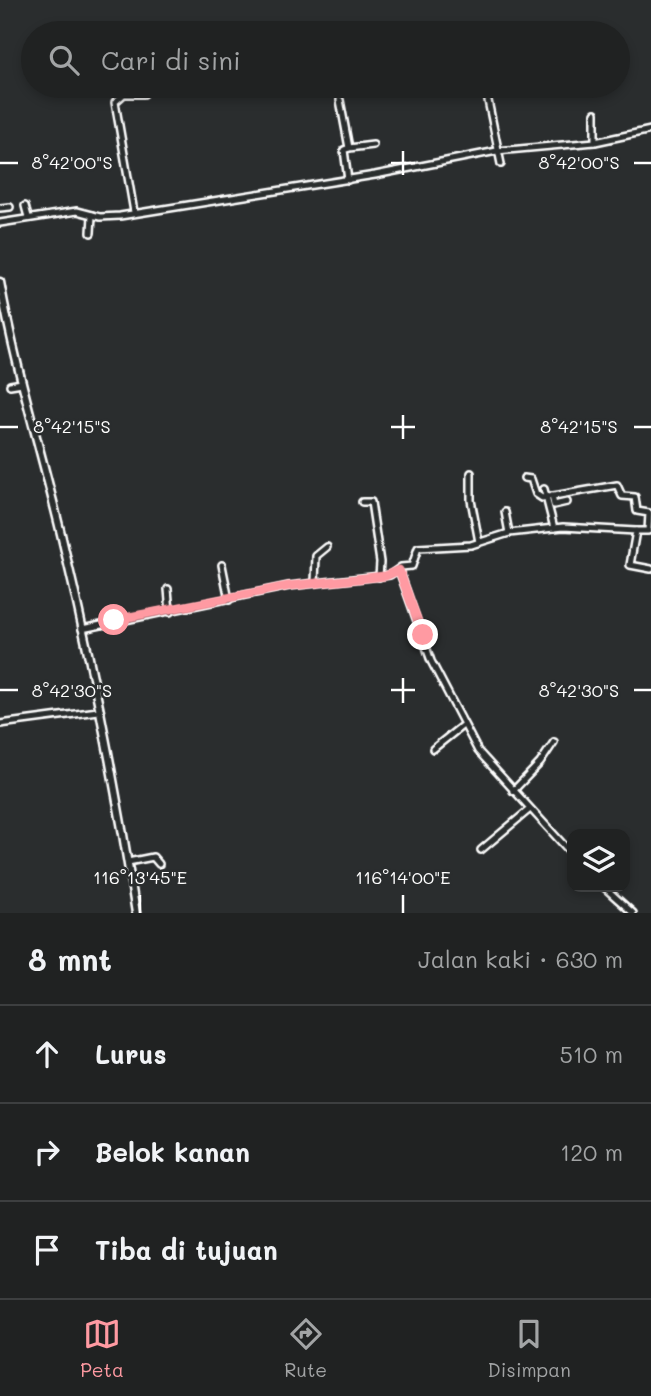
<!DOCTYPE html>
<html lang="id">
<head>
<meta charset="utf-8">
<style>
	:root { --surface:#202222; --page:#2d2f2f; --text:#f1f3f6; --muted:#a2a4a5; --line:#3d3f40; --accent:#ff9aa2 }
	body { margin:0; font-family:Mali,sans-serif; background:var(--page); color:var(--text) }
	.controls { position:absolute; right:21px; bottom:21px; display:grid; overflow:hidden; border-radius:14px; box-shadow:0 4px 10px #0003 }
	.controls button { width:63px; height:63px; display:grid; place-items:center; padding:0; border:0; border-bottom:2px solid var(--line); background:var(--surface); color:var(--text); font:35px sans-serif }
	.stop { position:absolute; width:21px; height:21px; margin:-16px; border:5px solid #ff9aa2; border-radius:50%; background:#fff }
	.stop.end { background:#ff9aa2; border-color:#fff; box-shadow:0 2px 7px #0008 }
	.list { margin:0; padding:0; list-style:none }
	h2 { display:flex; justify-content:space-between; align-items:center; height:91px; margin:0; padding:0 28px; font-size:30px }
	h2 small { font-size:23px; font-weight:400; color:var(--muted) }
	.list li { display:grid; grid-template-columns:46px 1fr auto; gap:21px; align-items:center; box-sizing:border-box; height:98px; padding:0 28px; border-top:2px solid var(--line) }
	.list b { display:block; font-size:26px; white-space:nowrap }
	.list em { font-size:23px; font-style:normal; color:var(--muted) }
	.icon { flex:none; width:38px; height:38px; fill:none; stroke:currentColor; stroke-width:2; stroke-linecap:round; stroke-linejoin:round }
	.map { position:relative; flex:none; width:651px; height:913px; overflow:hidden }
	.search { position:absolute; background:var(--surface); box-shadow:0 4px 10px #0003; left:21px; right:21px; top:21px; height:77px; display:flex; align-items:center; gap:18px; box-sizing:border-box; padding:0 24px; border-radius:38px; color:var(--muted); font-size:26px }
	.sheet { height:385px; background:var(--surface) }
	nav { display:flex; justify-content:space-around; align-items:center; box-sizing:border-box; height:98px; border-top:2px solid var(--line); background:var(--surface); font-size:19px; color:var(--muted) }
	nav a { display:grid; justify-items:center; gap:4px }
	nav .on { color:var(--accent) }
	.map>svg:first-child { display:block }
	.lines { fill:none; stroke-linecap:round; stroke-linejoin:round }
	.minor-casing { stroke:#fff; stroke-width:10 }
	.major-casing { stroke:#fff; stroke-width:11 }
	.minor { stroke:#2a2d2e; stroke-width:5 }
	.major { stroke:#2a2d2e; stroke-width:6 }
	.route { stroke:#ff9aa2; stroke-width:9 }
	.ticks { fill:none; stroke:#fff; stroke-width:2.5 }
	.ticks-label { font-size:18px; text-anchor:middle; fill:#fff; stroke:#2a2d2e; stroke-width:5; stroke-linejoin:round; paint-order:stroke }
</style>
</head>
<body>
<div class="map">
<svg width="651" height="913" viewBox="0 0 651 913">
	<rect width="100%" height="100%" fill="#2a2d2e"/>
	<filter id="ink" filterUnits="userSpaceOnUse"><feTurbulence type="fractalNoise" baseFrequency=".0143" numOctaves="2"/><feDisplacementMap in="SourceGraphic" scale="14" xChannelSelector="R" yChannelSelector="G"/><feConvolveMatrix kernelMatrix="1 2 1 2 8 2 1 2 1" color-interpolation-filters="sRGB"/></filter>
	<g filter="url(#ink)">
		<g class="lines">
			<g class="minor-casing">
				<g id="minor">
					<polyline points="485,86 501,164"/>
					<polyline points="340,100 349,148 344,150 348,180"/>
					<polyline points="595,113 595,142"/>
					<polyline points="349,148 373,145"/>
					<polyline points="25,206 28,217"/>
					<polyline points="0,208 10,207"/>
					<polyline points="134,212 115,102 124,94 144,94"/>
					<polyline points="0,223 77,211 100,217 120,216 375,175 497,151 595,142 651,130"/>
					<polyline points="91,233 92,215"/>
					<polyline points="10,385 22,383"/>
					<polyline points="471,473 471,500 479,542"/>
					<polyline points="524,478 531,479 536,494 542,498 617,485 622,496 635,497 637,511 649,513 648,531 636,531"/>
					<polyline points="544,489 554,528"/>
					<polyline points="552,496 554,505 567,502"/>
					<polyline points="362,502 371,502 380,562 379,577"/>
					<polyline points="505,512 509,533"/>
					<polyline points="222,565 229,600"/>
					<polyline points="399,570 431,661 478,751 572,854"/>
					<polyline points="315,583 316,556 327,547"/>
					<polyline points="168,589 170,612"/>
					<polyline points="82,629 289,586 390,575 401,567 412,566 418,548 471,545 509,533 563,527 636,531 630,565 651,569"/>
					<polyline points="0,724 98,711"/>
					<polyline points="433,749 463,725"/>
					<polyline points="513,791 540,763 554,742"/>
					<polyline points="481,850 530,809"/>
					<polyline points="128,862 153,857 159,864"/>
					<polyline points="604,887 633,913"/>
				</g>
			</g>
			<g class="major-casing">
				<path id="major" d="M0 282C15 367 41 450 61 534 91 659 116 786 136 913"/>
			</g>
			<use href="#minor" class="minor"/>
			<use href="#major" class="major"/>
		</g>
	</g>
	<g class="lines" filter="url(#ink)">
		<polyline class="route" points="114,620 289,586 385,576 399,570 423,635"/>
	</g>
	<path class="ticks" d="M403 151V175M0 163H18M391 163H415M634 163H651M403 415V439M0 427H18M391 427H415M634 427H651M403 678V703M0 690H18M391 690H415M634 690H651M140 895V913M403 895V913"/>
	<g class="ticks-label">
		<text x="72" y="169">8°42'00"S</text>
		<text x="579" y="169">8°42'00"S</text>
		<text x="72" y="433">8°42'15"S</text>
		<text x="579" y="433">8°42'15"S</text>
		<text x="72" y="697">8°42'30"S</text>
		<text x="579" y="697">8°42'30"S</text>
		<text x="140" y="884">116°13'45"E</text>
		<text x="403" y="884">116°14'00"E</text>
	</g>
</svg>
<div class="controls">
<button><svg class="icon" aria-label="layers" viewBox="0 0 24 24"><path d="M12 4l9 5-9 5-9-5zM3 14l9 5 9-5"/></svg></button>
</div>
<div class="stop" style="left:114px;top:620px"></div>
<div class="stop end" style="left:423px;top:635px"></div>
<div class="search"><svg class="icon" aria-label="search" viewBox="0 0 24 24"><circle cx="10" cy="10" r="6"/><path d="M15 15l6 6"/></svg>Cari di sini</div>
</div>
<section class="sheet">
<h2>8 mnt<small>Jalan kaki · 630 m</small></h2>
<ul class="list">
<li><svg class="icon" aria-label="ahead" viewBox="0 0 24 24"><path d="M12 20V5M6 11l6-6 6 6"/></svg><div><b>Lurus</b></div><em>510 m</em></li>
<li><svg class="icon" aria-label="right" viewBox="0 0 24 24"><path d="M7 20v-9h11M14 6l5 5-5 5"/></svg><div><b>Belok kanan</b></div><em>120 m</em></li>
<li><svg class="icon" aria-label="arrive" viewBox="0 0 24 24"><path d="M6 21V4h12l-3 4 3 4H6"/></svg><div><b>Tiba di tujuan</b></div></li>
</ul>
</section>
<nav>
<a class="on"><svg class="icon" aria-label="map" viewBox="0 0 24 24"><path d="M3 6l6-2 6 2 6-2v14l-6 2-6-2-6 2zM9 4v14M15 6v14"/></svg>Peta</a>
<a><svg class="icon" aria-label="directions" viewBox="0 0 24 24"><path d="M12 3l9 9-9 9-9-9zM9 14v-3h6M13 9l2 2-2 2"/></svg>Rute</a>
<a><svg class="icon" aria-label="saved" viewBox="0 0 24 24"><path d="M7 4h10v16l-5-4-5 4z"/></svg>Disimpan</a>
</nav>
</body>
</html>
